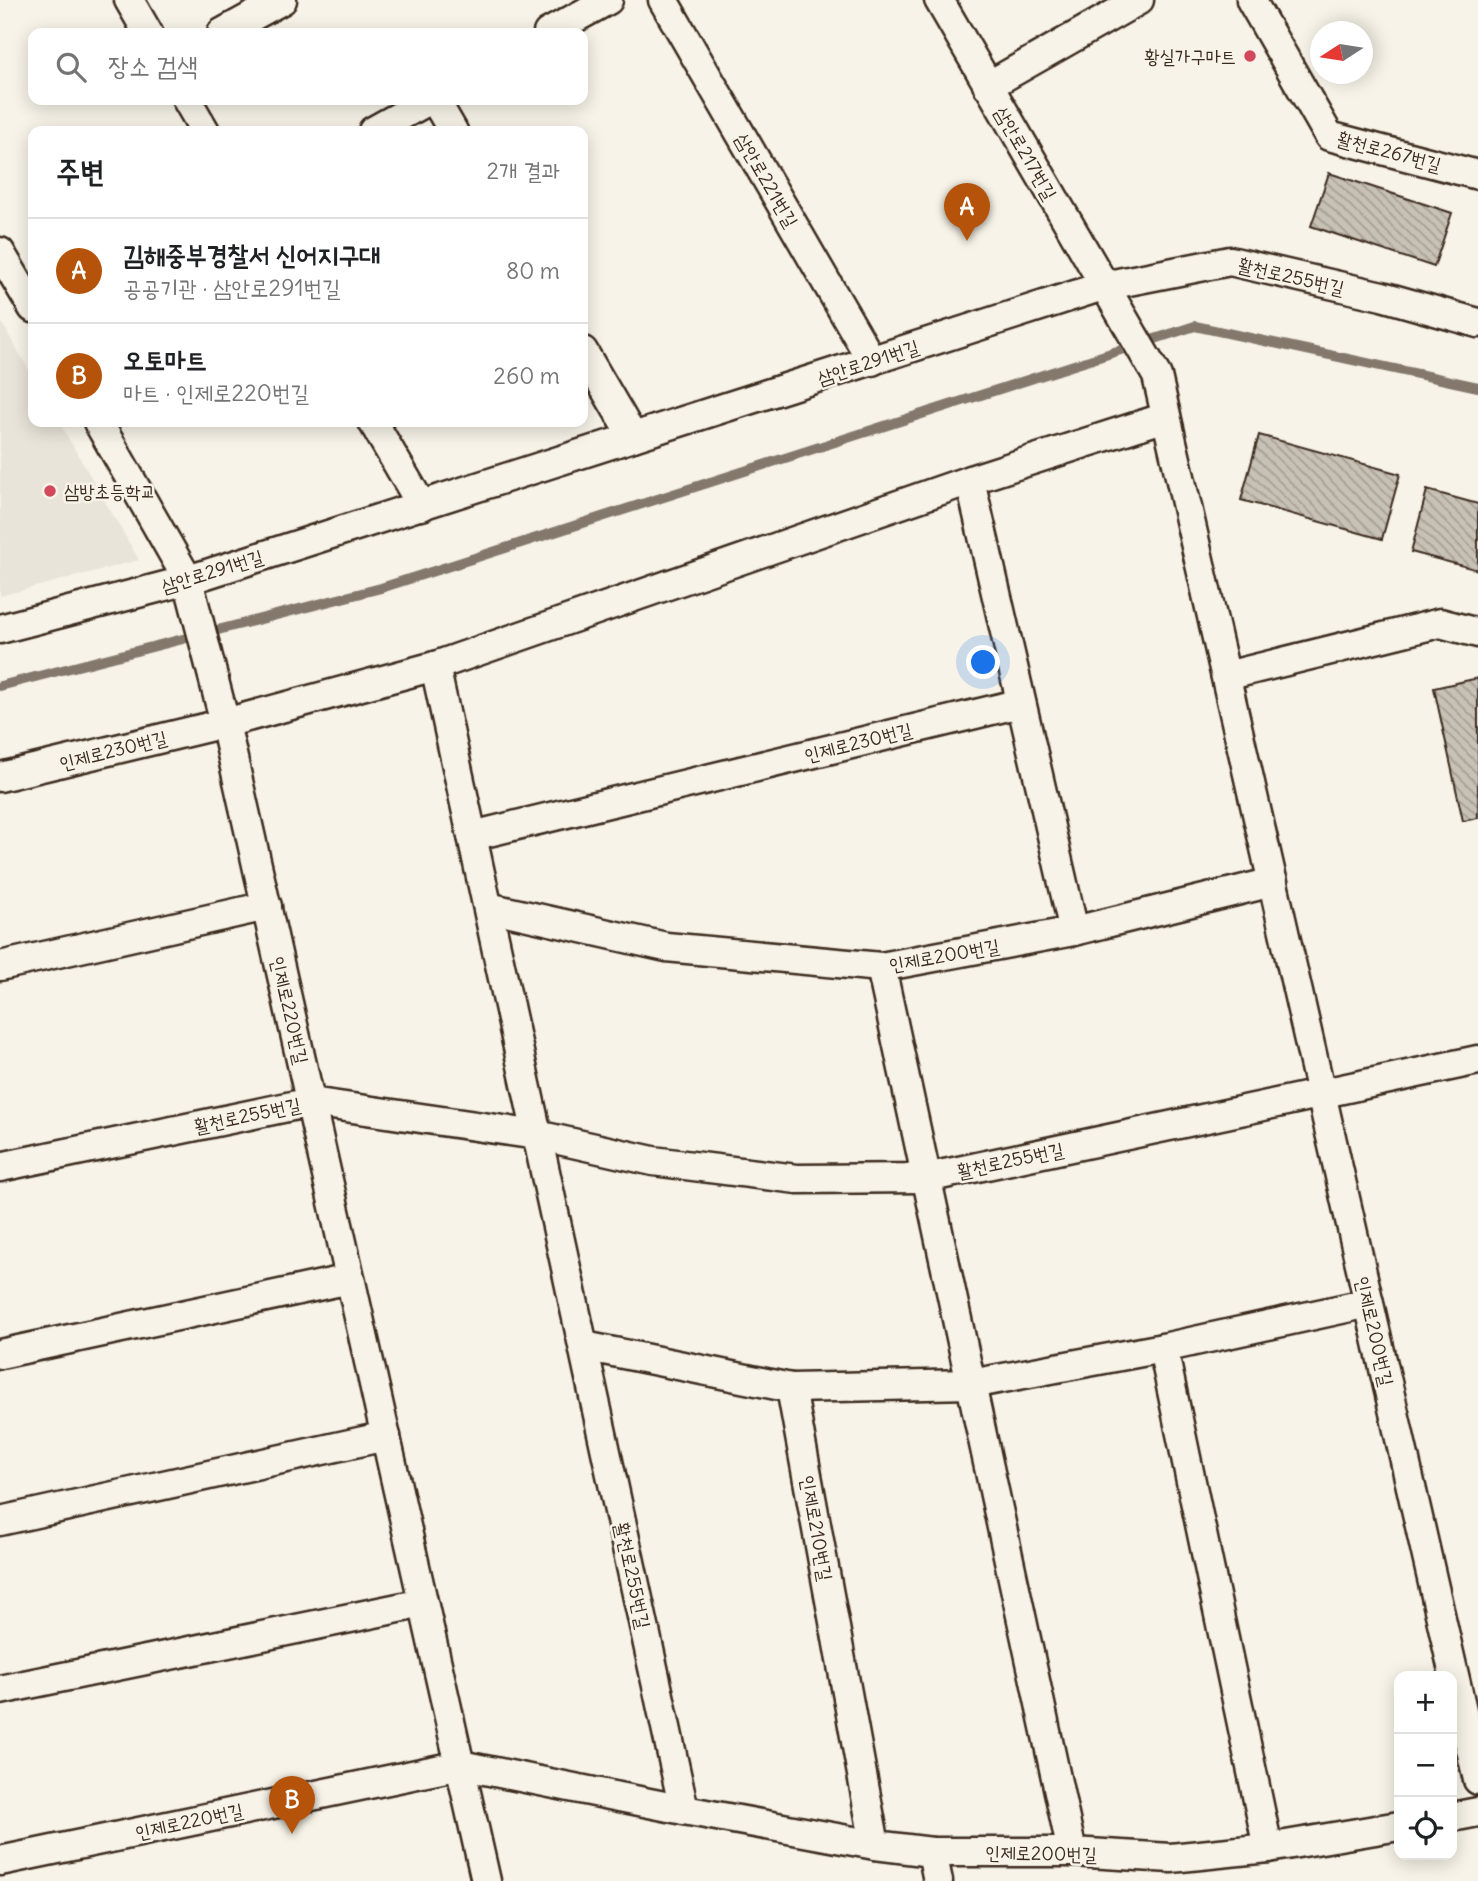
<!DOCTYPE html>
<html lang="ko">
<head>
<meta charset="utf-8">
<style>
	:root { --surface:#fff; --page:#f6f6f6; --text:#202124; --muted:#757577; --line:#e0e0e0; --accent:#b45309 }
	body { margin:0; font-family:Delius,"Poor Story",sans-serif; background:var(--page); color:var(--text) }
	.controls { position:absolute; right:21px; bottom:21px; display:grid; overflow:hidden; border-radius:14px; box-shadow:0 4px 18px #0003 }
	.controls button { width:63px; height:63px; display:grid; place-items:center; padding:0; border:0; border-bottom:2px solid var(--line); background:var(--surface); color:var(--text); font:35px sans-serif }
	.compass { position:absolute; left:1310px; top:21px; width:63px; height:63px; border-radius:50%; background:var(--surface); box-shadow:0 4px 18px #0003; rotate:258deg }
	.you { position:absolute; left:984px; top:663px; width:24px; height:24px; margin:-18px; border:5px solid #fff; border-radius:50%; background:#1a73e8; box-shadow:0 0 0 10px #1a73e833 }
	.badge { display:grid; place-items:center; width:46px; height:46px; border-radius:50%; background:var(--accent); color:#fff; font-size:23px; font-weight:700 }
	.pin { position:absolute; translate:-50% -58px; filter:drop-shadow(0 2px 4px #0008) }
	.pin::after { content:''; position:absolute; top:37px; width:24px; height:21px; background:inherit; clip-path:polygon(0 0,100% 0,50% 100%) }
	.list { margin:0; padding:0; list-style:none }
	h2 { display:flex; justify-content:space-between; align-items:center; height:91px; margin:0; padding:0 28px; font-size:30px }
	h2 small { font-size:23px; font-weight:400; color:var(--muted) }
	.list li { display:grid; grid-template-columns:46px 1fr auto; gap:21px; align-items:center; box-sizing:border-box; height:105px; padding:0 28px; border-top:2px solid var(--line) }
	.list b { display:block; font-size:26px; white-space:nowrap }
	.list p { margin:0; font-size:23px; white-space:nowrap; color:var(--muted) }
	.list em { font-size:23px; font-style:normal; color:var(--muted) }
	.icon { flex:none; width:38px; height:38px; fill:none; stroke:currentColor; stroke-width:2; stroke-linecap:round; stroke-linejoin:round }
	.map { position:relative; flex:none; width:1478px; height:1881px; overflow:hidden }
	.search { position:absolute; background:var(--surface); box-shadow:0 4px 18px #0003; left:28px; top:28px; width:560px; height:77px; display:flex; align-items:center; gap:18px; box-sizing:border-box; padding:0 24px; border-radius:14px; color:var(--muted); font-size:26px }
	.panel { position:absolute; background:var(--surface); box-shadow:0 4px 18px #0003; left:28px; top:126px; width:560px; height:301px; border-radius:14px }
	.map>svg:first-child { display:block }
	.built { fill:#e9e4d9 }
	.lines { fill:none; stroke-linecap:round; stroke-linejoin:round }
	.stream { stroke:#84786c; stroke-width:10 }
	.building { fill:url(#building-back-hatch); stroke:#3b2a1e; stroke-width:2 }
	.minor-casing { stroke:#3b2a1e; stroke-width:33 }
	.minor { stroke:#f7f3e8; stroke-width:28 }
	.poi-dot { fill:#d1495b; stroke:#f7f3e8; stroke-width:2.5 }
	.labels { text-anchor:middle; stroke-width:5; stroke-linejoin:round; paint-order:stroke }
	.poi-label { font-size:19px; fill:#3b2a1e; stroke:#f7f3e8; text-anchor:end }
	.street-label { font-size:19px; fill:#3b2a1e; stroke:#f7f3e8 }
</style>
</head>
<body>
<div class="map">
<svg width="1478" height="1881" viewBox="0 0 1478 1881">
	<defs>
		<pattern id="building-back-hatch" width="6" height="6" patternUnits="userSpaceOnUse" patternTransform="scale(1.75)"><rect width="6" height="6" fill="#c8c1b6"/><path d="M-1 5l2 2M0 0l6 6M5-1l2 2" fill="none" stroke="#a49d93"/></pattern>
	</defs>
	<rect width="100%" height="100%" fill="#f7f3e8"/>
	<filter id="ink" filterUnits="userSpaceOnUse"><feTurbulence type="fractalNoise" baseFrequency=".0143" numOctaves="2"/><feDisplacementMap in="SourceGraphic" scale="14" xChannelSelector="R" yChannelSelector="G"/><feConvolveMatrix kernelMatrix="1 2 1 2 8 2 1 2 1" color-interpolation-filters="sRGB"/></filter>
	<g filter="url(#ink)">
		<polygon class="built" points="0,320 33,377 33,422 59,422 139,560 0,596"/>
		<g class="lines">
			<polyline class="stream" points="0,686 381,588 1195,326 1478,387"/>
		</g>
		<g class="building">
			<polygon points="1329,173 1452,213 1434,267 1311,226"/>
			<polygon points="1259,435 1400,474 1382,539 1241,500"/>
			<polygon points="1427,490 1478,504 1478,570 1411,552"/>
			<polygon points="1478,678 1478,818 1463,821 1434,688"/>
		</g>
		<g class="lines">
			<g class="minor-casing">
				<g id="minor">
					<polyline points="129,0 148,33"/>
					<polyline points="663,0 872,361"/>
					<polyline points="939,0 1157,376 1478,1780"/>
					<polyline points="1251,0 1329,136 1478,175"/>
					<polyline points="222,33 282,0"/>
					<polyline points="548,33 608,0"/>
					<polyline points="988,86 1139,0"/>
					<polyline points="187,100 205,131"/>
					<polyline points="435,100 453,131"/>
					<polyline points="373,131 429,100"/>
					<polyline points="0,252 33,308"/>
					<polyline points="583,351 633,437"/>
					<polyline points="98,422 188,580 225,723 435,666 970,480 1166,417"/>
					<polyline points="373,422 422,506"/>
					<polyline points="970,480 1074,931"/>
					<polyline points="0,629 188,580 1103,286 1230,261 1382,296 1478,323"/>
					<polyline points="435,666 684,1810"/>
					<polyline points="1226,676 1440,623 1478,633"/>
					<polyline points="0,777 225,723 486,1881"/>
					<polyline points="472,836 1021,703"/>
					<polyline points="488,907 666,947 881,967 1074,931 1273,882"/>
					<polyline points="0,966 267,906"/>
					<polyline points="881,967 1072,1852"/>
					<polyline points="0,1167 311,1102 537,1135 653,1161 797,1179 926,1178 1478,1060"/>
					<polyline points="584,1346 791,1388 971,1384 1163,1348 1369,1303"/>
					<polyline points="1163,1348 1268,1848"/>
					<polyline points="0,1354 350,1279"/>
					<polyline points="791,1388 875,1845"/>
					<polyline points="0,1521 386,1436"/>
					<polyline points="0,1690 423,1603"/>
					<polyline points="1452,1817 1478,1812"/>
					<polyline points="932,1852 938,1881"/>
					<polyline points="0,1861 460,1765 684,1810 875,1845 932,1852 1072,1852 1171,1858 1268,1848 1399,1826"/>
				</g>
			</g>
			<use href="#minor" class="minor"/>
		</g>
	</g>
	<g class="poi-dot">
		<circle cx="1250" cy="56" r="7"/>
		<circle cx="50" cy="491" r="7"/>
	</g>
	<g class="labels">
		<g class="poi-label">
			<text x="1236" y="63">황실가구마트</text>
			<text x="64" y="498" text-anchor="start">삼방초등학교</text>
		</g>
		<g class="street-label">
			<text transform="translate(1389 151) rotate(15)" y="7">활천로267번길</text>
			<text transform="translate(1026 153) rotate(60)" y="7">삼안로217번길</text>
			<text transform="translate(767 180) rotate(60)" y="7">삼안로221번길</text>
			<text transform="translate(1291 276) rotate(13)" y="7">활천로255번길</text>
			<text transform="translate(868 362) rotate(-18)" y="7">삼안로291번길</text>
			<text transform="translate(212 571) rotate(-17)" y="7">삼안로291번길</text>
			<text transform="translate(858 742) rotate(-14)" y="7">인제로230번길</text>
			<text transform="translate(113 750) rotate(-14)" y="7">인제로230번길</text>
			<text transform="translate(944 955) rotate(-10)" y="7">인제로200번길</text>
			<text transform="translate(290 1010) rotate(77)" y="7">인제로220번길</text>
			<text transform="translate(247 1115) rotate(-12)" y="7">활천로255번길</text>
			<text transform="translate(1010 1160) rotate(-12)" y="7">활천로255번길</text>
			<text transform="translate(1375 1331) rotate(77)" y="7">인제로200번길</text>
			<text transform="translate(817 1528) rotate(80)" y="7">인제로210번길</text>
			<text transform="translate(633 1575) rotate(78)" y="7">활천로255번길</text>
			<text transform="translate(189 1821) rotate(-12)" y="7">인제로220번길</text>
			<text transform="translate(1041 1853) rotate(1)" y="7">인제로200번길</text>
		</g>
	</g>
</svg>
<div class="controls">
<button>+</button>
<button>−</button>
<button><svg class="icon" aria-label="locate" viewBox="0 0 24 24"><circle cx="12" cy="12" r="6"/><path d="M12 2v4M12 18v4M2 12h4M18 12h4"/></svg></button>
</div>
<svg class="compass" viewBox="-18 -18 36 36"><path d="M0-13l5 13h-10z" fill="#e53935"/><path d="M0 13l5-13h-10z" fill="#757577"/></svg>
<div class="you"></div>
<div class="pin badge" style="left:967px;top:241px">A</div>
<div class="pin badge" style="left:292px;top:1834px">B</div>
<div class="search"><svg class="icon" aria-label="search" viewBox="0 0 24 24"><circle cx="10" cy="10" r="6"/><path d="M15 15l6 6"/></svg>장소 검색</div>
<section class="panel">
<h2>주변<small>2개 결과</small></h2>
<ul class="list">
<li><span class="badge">A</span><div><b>김해중부경찰서 신어지구대</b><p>공공기관 · 삼안로291번길</p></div><em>80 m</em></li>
<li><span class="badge">B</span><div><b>오토마트</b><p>마트 · 인제로220번길</p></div><em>260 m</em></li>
</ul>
</section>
</div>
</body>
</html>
